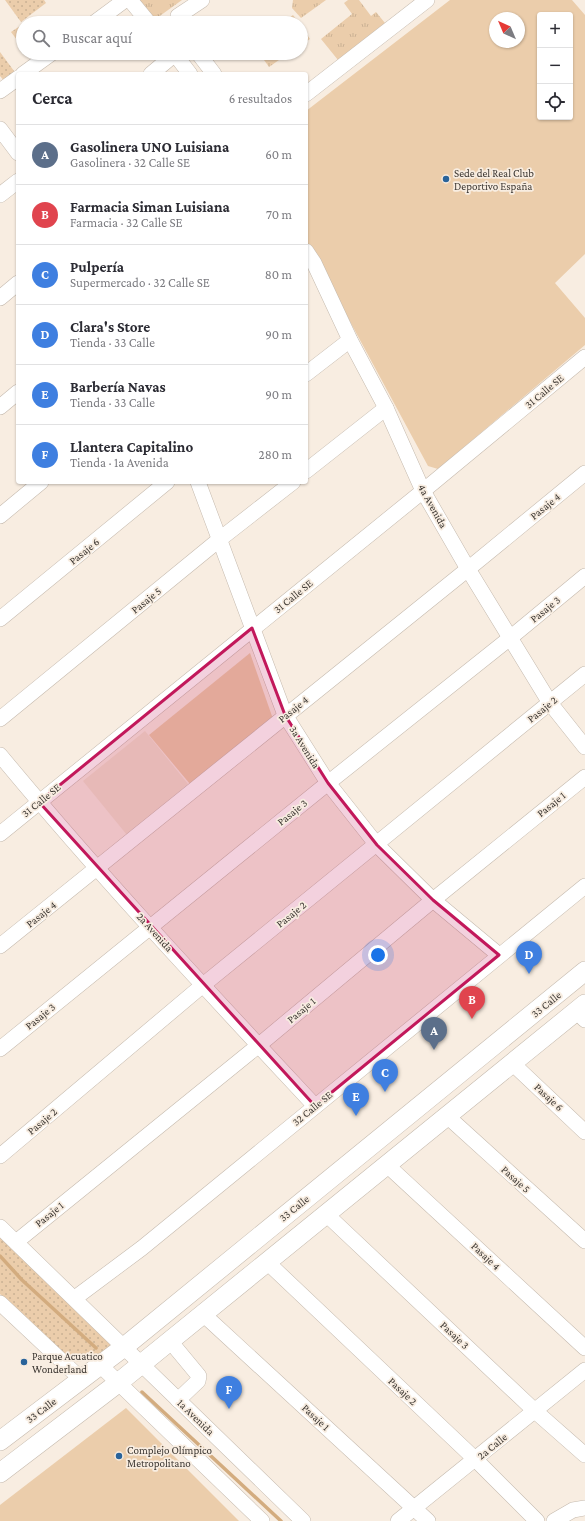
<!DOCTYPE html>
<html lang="es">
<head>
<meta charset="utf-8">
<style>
	:root { --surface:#fff; --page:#f7f7f7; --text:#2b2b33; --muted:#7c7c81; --line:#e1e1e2; --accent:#29639a }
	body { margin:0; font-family:"Crimson Pro",serif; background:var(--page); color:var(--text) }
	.controls { position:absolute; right:12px; top:12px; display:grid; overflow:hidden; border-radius:4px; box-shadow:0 1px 3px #0004 }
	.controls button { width:36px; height:36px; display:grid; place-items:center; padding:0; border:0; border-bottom:1px solid var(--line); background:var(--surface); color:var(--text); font:20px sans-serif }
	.compass { position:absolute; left:489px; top:12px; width:36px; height:36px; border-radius:50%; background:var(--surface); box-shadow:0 1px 3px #0004; rotate:316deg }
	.you { position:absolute; left:378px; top:955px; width:14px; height:14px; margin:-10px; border:3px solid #fff; border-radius:50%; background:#1a73e8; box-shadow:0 0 0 6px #1a73e833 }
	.badge { display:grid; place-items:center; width:26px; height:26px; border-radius:50%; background:var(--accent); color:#fff; font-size:13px; font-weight:700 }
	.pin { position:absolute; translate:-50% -33px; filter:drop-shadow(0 1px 2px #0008) }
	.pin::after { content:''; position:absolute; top:21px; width:14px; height:12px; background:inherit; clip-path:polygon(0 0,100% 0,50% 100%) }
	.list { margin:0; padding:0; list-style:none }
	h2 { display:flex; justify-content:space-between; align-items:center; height:52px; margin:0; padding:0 16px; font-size:17px }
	h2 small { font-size:13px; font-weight:400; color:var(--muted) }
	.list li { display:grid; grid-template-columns:26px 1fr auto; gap:12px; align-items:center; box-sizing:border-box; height:60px; padding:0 16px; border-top:1px solid var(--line) }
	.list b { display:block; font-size:15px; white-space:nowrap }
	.list p { margin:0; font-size:13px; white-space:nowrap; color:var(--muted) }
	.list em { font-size:13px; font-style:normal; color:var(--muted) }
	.icon { flex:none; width:22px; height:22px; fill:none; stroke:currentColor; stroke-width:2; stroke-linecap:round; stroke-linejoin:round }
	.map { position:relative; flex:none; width:585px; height:1521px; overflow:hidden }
	.search { position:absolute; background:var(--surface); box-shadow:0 1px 3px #0004; left:16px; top:16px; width:292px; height:44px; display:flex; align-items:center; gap:10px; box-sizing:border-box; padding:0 14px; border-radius:22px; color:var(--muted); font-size:15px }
	.panel { position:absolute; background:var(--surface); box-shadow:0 1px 3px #0004; left:16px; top:72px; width:292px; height:412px; border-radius:4px }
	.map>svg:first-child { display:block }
	.built { fill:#f1e1cf }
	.grass { fill:url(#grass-dots) }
	.park { fill:url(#park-tufts) }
	.pitch { fill:#ebcdab; fill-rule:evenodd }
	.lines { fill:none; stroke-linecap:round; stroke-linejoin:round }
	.stream { stroke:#d3ac7f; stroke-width:3.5 }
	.minor-casing { stroke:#c5baae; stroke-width:16 }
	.major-casing { stroke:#c5baae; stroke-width:20 }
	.minor { stroke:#fff; stroke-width:15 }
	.major { stroke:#fff; stroke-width:19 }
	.marked { fill:#c2185b; fill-opacity:0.2; stroke:#c2185b; stroke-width:3; stroke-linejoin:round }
	.poi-dot { fill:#29639a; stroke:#f8ede1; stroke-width:1.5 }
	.labels { text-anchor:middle; stroke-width:3.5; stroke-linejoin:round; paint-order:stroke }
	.poi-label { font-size:11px; fill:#3c3732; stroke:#f8ede1; text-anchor:start }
	.street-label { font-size:11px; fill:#3c3732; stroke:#f8ede1 }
</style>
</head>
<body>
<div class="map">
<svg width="585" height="1521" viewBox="0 0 585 1521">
	<defs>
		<pattern id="grass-dots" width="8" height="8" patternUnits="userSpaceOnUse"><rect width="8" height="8" fill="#ebcdab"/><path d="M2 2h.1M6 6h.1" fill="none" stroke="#cab194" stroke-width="1.8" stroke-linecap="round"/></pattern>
		<pattern id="park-tufts" width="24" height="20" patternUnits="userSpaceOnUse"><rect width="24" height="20" fill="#ebcdab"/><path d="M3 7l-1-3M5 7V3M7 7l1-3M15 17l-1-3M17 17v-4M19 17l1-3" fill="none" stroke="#cab194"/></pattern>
	</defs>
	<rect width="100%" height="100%" fill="#f8ede1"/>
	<polygon class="built" points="145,731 188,784 127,835 83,781"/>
	<g class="grass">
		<polygon points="5,0 44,0 46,3 21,22"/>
		<polygon points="23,24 23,48 11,32"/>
		<polygon points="0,52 17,75 6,83 0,76"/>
		<polygon points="0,1237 115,1347 100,1356 78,1362 60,1354 0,1294"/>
	</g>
	<g class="park">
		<polygon points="132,0 182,0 150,23"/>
		<polygon points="293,0 326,0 301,18 292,8"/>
		<polygon points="348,0 359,0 371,16 376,12 385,23 338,60 321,39 352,14 344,3"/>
		<polygon points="293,15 299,23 282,23"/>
		<polygon points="301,26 310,39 301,45"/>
		<polygon points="259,53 289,53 269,67"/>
	</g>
	<g class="pitch">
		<path d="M450 0H572L585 15V254L555 283 585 318V345L438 469 428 466 306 240V111ZM540 15H570V117H540ZM495 18H519V42H495Z"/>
		<polygon points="250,653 273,719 190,784 149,735"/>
		<polygon points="126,1408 239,1521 0,1521 0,1505"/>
	</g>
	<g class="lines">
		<g class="stream">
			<polyline points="0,1256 22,1280 96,1348"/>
			<polyline points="142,1392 281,1521"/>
		</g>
		<g class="minor-casing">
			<g id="minor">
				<polyline points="130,0 149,23"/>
				<polyline points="94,23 125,0"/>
				<polyline points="178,23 178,16 202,0"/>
				<polyline points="174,53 190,74"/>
				<polyline points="198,53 214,74"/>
				<polyline points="23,74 52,53"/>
				<polyline points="151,74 175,54"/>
				<polyline points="0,91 18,78"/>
				<polyline points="306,94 427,0"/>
				<polyline points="0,129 18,153"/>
				<polyline points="0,195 18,181"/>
				<polyline points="306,251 314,263 350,340 386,408 423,491 468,569 550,703 585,747"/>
				<polyline points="0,298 18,283"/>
				<polyline points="306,374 350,340"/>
				<polyline points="0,407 18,392"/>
				<polyline points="306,471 386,408"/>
				<polyline points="198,482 285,715 328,783 377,845 433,900 499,955"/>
				<polyline points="0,516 41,482"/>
				<polyline points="0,619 167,482"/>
				<polyline points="0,719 220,539 293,482"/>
				<path d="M0 755C100 876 208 991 315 1106"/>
				<polyline points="0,834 423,491 585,357"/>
				<polyline points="0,946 468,569 585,473"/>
				<polyline points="576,1011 585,1020"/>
				<polyline points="0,1049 328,783 510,638 585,576"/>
				<polyline points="512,1063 585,1132"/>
				<polyline points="447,1116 585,1241"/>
				<polyline points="0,1156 203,985 585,674"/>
				<polyline points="387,1165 585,1348"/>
				<polyline points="326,1214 535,1411 585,1455"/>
				<polyline points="0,1227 303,1521"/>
				<polyline points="16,1242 259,1045 433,900 585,777"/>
				<polyline points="267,1262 475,1459 537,1521"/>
				<polyline points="75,1298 142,1248 585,886"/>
				<polyline points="0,1303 81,1379"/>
				<polyline points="203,1314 428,1521"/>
				<polyline points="170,1341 199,1376 198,1381 178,1400"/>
				<polyline points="100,1365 262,1521"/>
				<polyline points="398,1521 585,1370"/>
				<polyline points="554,1521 573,1510 585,1508"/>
			</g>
		</g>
		<g class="major-casing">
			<g id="major">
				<polyline points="0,1441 124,1347 585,971"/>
				<polyline points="0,1473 118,1383 585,1004"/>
			</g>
		</g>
		<use href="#minor" class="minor"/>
		<use href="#major" class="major"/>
	</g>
	<path class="marked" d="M252 628 285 715 328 783 377 845 433 900 499 955 315 1106 39 802Z"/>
	<g class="poi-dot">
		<circle cx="446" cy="179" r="4"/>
		<circle cx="24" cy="1362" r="4"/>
		<circle cx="119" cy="1456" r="4"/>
	</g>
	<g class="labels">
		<g class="poi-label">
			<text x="454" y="177">Sede del Real Club<tspan x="454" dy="13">Deportivo España</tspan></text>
			<text x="32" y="1360">Parque Acuatico<tspan x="32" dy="13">Wonderland</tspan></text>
			<text x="127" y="1454">Complejo Olímpico<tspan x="127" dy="13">Metropolitano</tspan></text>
		</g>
		<g class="street-label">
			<text transform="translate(544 391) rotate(-40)" y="4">31 Calle SE</text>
			<text transform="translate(433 506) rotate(61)" y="4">4a Avenida</text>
			<text transform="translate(545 506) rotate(-39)" y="4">Pasaje 4</text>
			<text transform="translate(84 551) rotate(-39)" y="4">Pasaje 6</text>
			<text transform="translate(293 596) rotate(-39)" y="4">31 Calle SE</text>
			<text transform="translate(146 600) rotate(-39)" y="4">Pasaje 5</text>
			<text transform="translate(545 609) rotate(-39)" y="4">Pasaje 3</text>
			<text transform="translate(293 709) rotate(-39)" y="4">Pasaje 4</text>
			<text transform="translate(542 709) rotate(-39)" y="4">Pasaje 2</text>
			<text transform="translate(305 747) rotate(58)" y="4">3a Avenida</text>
			<text transform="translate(41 800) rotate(-39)" y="4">31 Calle SE</text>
			<text transform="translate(551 804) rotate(-39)" y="4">Pasaje 1</text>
			<text transform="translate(292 812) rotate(-39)" y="4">Pasaje 3</text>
			<text transform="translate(41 914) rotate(-38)" y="4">Pasaje 4</text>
			<text transform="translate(291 914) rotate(-39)" y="4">Pasaje 2</text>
			<text transform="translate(155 932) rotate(48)" y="4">2a Avenida</text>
			<text transform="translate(546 1004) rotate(-39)" y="4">33 Calle</text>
			<text transform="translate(301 1010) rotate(-40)" y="4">Pasaje 1</text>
			<text transform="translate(40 1016) rotate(-39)" y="4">Pasaje 3</text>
			<text transform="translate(549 1097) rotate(43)" y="4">Pasaje 6</text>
			<text transform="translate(312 1108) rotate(-39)" y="4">32 Calle SE</text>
			<text transform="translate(42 1121) rotate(-40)" y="4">Pasaje 2</text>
			<text transform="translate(516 1179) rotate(42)" y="4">Pasaje 5</text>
			<text transform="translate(294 1208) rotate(-39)" y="4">33 Calle</text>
			<text transform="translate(49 1214) rotate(-39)" y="4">Pasaje 1</text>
			<text transform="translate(486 1256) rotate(43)" y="4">Pasaje 4</text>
			<text transform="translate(455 1335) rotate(43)" y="4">Pasaje 3</text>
			<text transform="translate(403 1391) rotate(43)" y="4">Pasaje 2</text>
			<text transform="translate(41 1410) rotate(-37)" y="4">33 Calle</text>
			<text transform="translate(196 1417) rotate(44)" y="4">1a Avenida</text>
			<text transform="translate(316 1417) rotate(43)" y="4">Pasaje 1</text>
			<text transform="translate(492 1446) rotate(-39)" y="4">2a Calle</text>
		</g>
	</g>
</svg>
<div class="controls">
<button>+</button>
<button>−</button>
<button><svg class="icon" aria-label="locate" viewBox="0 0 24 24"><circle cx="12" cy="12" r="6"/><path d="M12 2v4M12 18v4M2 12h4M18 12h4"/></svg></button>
</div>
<svg class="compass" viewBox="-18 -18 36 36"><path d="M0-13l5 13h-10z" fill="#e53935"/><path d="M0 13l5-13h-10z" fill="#7c7c81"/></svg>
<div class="you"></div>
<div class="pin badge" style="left:434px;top:1050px;background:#5c6f8a">A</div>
<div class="pin badge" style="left:472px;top:1019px;background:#e0444e">B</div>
<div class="pin badge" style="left:385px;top:1092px;background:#3f7fe0">C</div>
<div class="pin badge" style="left:529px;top:974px;background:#3f7fe0">D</div>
<div class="pin badge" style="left:356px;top:1116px;background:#3f7fe0">E</div>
<div class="pin badge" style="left:229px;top:1409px;background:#3f7fe0">F</div>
<div class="search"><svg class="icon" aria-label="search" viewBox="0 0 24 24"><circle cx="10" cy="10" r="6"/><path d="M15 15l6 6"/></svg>Buscar aquí</div>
<section class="panel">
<h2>Cerca<small>6 resultados</small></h2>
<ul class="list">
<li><span class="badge" style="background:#5c6f8a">A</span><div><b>Gasolinera UNO Luisiana</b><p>Gasolinera · 32 Calle SE</p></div><em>60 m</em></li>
<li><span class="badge" style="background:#e0444e">B</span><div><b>Farmacia Siman Luisiana</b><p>Farmacia · 32 Calle SE</p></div><em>70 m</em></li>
<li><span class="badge" style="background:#3f7fe0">C</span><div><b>Pulpería</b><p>Supermercado · 32 Calle SE</p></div><em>80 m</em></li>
<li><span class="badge" style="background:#3f7fe0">D</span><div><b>Clara's Store</b><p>Tienda · 33 Calle</p></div><em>90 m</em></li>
<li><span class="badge" style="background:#3f7fe0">E</span><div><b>Barbería Navas</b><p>Tienda · 33 Calle</p></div><em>90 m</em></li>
<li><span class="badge" style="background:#3f7fe0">F</span><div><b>Llantera Capitalino</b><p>Tienda · 1a Avenida</p></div><em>280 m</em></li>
</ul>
</section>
</div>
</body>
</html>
